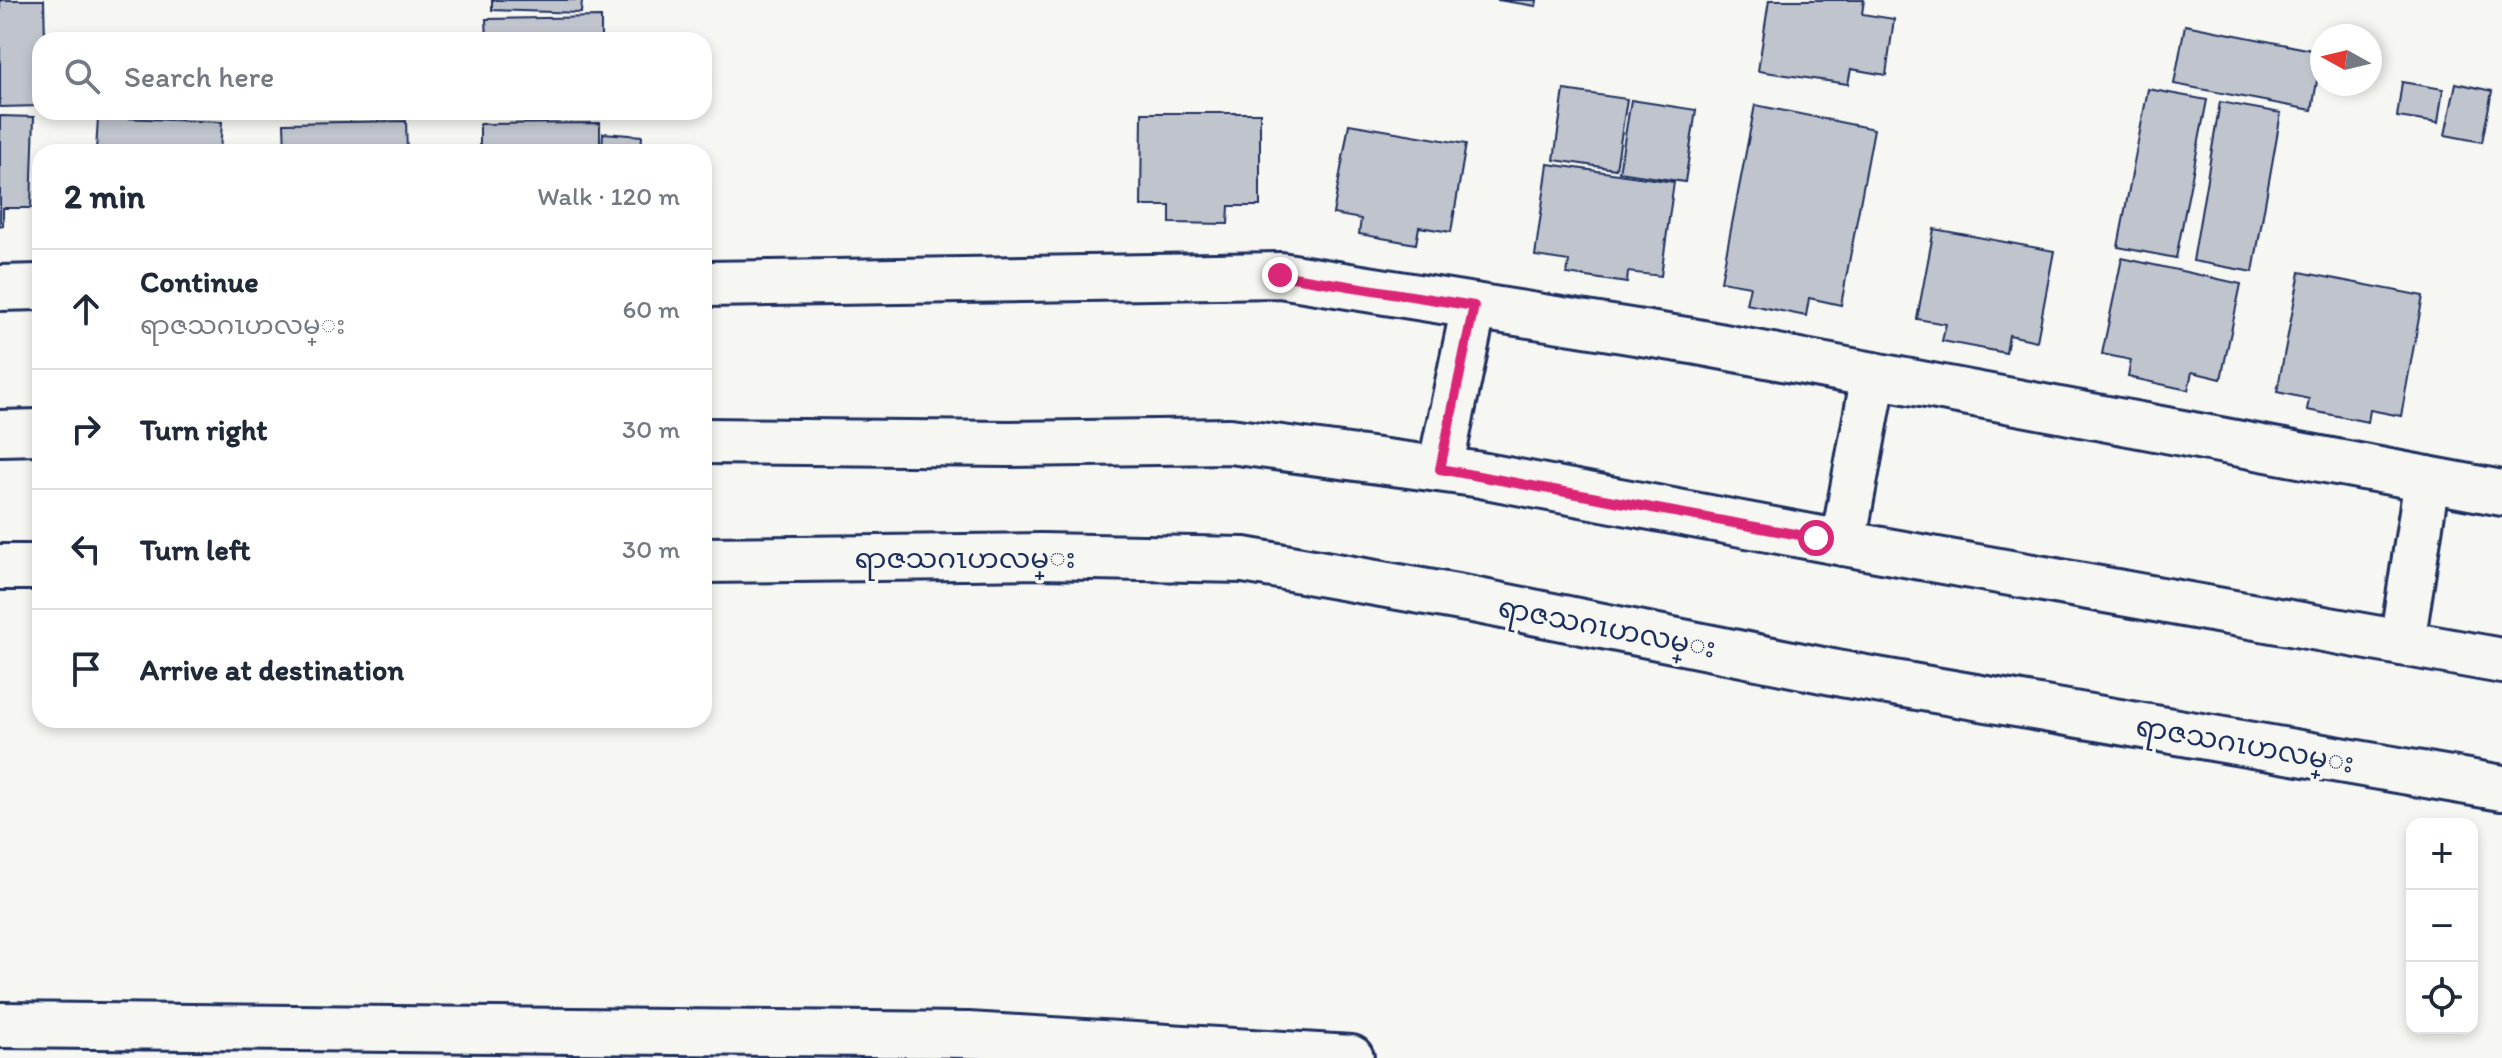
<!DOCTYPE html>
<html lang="en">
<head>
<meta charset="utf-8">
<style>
	:root { --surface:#fff; --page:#f2f2f3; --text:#1f2937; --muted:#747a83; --line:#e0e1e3 }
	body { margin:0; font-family:Itim,"Noto Sans Myanmar",sans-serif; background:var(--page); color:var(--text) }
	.controls { position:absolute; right:24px; bottom:24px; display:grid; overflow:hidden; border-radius:16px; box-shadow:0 4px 12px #0003 }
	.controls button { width:72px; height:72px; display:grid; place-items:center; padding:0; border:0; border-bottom:2px solid var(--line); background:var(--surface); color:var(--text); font:40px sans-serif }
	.compass { position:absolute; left:2310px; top:24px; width:72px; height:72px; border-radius:50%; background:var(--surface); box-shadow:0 4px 12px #0003; rotate:278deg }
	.stop { position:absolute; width:24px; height:24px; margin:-18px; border:6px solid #db2777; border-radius:50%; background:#fff }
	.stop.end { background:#db2777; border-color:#fff; box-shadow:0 2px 8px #0008 }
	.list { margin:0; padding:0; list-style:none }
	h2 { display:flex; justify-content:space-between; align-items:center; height:104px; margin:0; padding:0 32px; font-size:34px }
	h2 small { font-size:26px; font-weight:400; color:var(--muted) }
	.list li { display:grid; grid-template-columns:52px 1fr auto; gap:24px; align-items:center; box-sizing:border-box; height:120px; padding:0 32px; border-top:2px solid var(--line) }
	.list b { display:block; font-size:30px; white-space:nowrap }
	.list p { margin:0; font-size:26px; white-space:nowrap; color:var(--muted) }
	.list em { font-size:26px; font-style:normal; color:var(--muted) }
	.icon { flex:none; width:44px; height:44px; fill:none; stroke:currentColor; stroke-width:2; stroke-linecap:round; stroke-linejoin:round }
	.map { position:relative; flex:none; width:2502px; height:1058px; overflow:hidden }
	.search { position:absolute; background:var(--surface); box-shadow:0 4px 12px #0003; left:32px; top:32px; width:680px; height:88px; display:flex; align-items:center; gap:20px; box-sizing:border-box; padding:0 28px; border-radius:24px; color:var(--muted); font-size:30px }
	.panel { position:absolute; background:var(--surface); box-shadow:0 4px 12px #0003; left:32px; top:144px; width:680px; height:584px; border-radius:24px }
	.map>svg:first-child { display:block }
	.building { fill:#c0c4cd; stroke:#1b2f5e; stroke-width:2 }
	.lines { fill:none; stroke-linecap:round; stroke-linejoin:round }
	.minor-casing { stroke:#1b2f5e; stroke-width:50 }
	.primary-casing { stroke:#1b2f5e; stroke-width:50 }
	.minor { stroke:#f6f6f2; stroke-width:44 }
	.primary { stroke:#f6f6f2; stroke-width:44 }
	.route { stroke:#db2777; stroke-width:10 }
	.labels { text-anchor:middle; stroke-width:7; stroke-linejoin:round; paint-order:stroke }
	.street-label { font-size:28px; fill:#1b2f5e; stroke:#f6f6f2 }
</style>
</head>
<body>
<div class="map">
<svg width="2502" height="1058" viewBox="0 0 2502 1058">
	<rect width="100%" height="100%" fill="#f6f6f2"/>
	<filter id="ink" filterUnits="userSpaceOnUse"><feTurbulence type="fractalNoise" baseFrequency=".0125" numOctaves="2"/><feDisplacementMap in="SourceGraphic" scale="16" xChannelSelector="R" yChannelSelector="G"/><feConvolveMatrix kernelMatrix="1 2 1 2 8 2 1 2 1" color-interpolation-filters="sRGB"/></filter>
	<g filter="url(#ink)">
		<g class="building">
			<polygon points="0,0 44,0 45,40 40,40 40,106 0,107"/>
			<polygon points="492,0 582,0 581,13 492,10"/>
			<polygon points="1497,0 1537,0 1536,6"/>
			<polygon points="1769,0 1864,0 1862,14 1894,19 1886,75 1851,69 1848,84 1758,71"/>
			<polygon points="601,17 601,40 487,40 486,19"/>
			<polygon points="2185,25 2322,52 2312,110 2174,84"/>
			<polygon points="2402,82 2443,89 2438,123 2397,117"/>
			<polygon points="2456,83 2492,91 2482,142 2445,135"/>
			<polygon points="2148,89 2207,100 2176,258 2118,247"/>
			<polygon points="1564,90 1627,99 1616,169 1554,160"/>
			<polygon points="1631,100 1696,110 1685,182 1619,172"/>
			<polygon points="2220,102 2281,113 2253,272 2193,261"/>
			<polygon points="1755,105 1874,129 1841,305 1809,298 1806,316 1746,304 1750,286 1721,281"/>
			<polygon points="1142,113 1260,113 1260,206 1229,206 1228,224 1170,223 1170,206 1141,206"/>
			<polygon points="0,116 34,117 31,208 3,208 3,226 0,226"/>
			<polygon points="98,117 222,122 220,152 96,152"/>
			<polygon points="406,121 407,152 285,152 284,123"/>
			<polygon points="600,123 600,152 480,152 480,124"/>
			<polygon points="1349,124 1466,144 1451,232 1419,227 1416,244 1359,234 1361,219 1333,214"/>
			<polygon points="603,133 642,136 641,152 602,152"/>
			<polygon points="1548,164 1674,182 1661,276 1628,272 1627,283 1567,274 1569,261 1535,256"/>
			<polygon points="1934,229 2054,251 2037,341 2009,335 2006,353 1942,341 1946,324 1917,319"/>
			<polygon points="2122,258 2241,284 2221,379 2192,372 2188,390 2128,377 2131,360 2102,354"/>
			<polygon points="2300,272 2423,296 2401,416 2370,410 2368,422 2307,410 2309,399 2277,392"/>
		</g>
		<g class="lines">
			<g class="minor-casing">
				<g id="minor">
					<polyline points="704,284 1280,275 1692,341 2502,493"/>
					<polyline points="0,288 40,287"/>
					<polyline points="1440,469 1474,306"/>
					<polyline points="1843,543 1874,375"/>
					<polyline points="2402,643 2427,479"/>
					<polyline points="0,1025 968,1035 1351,1058"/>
				</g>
			</g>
			<g class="primary-casing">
				<g id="primary">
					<polyline points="0,433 40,432"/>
					<polyline points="704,441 1009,444 1230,441 1475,474 1843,543 2502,661"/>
					<polyline points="704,560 1041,556 1244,560 1473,600 1842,674 2502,788"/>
					<polyline points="0,567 40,567"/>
				</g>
			</g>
			<use href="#minor" class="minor"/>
			<use href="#primary" class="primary"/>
		</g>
	</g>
	<g class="lines" filter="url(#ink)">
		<polyline class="route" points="1280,275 1474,306 1440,469 1816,538"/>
	</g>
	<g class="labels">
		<g class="street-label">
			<text x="965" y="568">ရာဇသဂၤဟလမ္း</text>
			<text transform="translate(1607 627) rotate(11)" y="10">ရာဇသဂၤဟလမ္း</text>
			<text transform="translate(2245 744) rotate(10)" y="10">ရာဇသဂၤဟလမ္း</text>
		</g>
	</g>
</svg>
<div class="controls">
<button>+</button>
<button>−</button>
<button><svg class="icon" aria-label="locate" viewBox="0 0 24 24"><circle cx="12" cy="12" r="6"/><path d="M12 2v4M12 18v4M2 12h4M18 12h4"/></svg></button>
</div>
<svg class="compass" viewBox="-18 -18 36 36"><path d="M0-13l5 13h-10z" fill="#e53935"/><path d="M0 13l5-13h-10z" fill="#747a83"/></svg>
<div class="stop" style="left:1816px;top:538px"></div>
<div class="stop end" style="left:1280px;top:275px"></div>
<div class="search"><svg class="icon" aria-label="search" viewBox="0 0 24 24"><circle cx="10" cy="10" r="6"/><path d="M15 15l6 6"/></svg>Search here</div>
<section class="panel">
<h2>2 min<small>Walk · 120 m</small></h2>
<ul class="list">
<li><svg class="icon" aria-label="ahead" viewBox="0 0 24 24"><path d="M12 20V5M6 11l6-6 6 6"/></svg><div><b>Continue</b><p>ရာဇသဂၤဟလမ္း</p></div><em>60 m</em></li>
<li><svg class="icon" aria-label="right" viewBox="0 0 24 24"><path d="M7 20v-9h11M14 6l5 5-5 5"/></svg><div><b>Turn right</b></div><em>30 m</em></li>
<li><svg class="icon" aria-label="left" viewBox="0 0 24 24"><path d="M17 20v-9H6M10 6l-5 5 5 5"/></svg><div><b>Turn left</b></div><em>30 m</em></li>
<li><svg class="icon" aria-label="arrive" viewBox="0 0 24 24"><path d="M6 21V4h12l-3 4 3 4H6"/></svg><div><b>Arrive at destination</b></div></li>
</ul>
</section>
</div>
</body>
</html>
